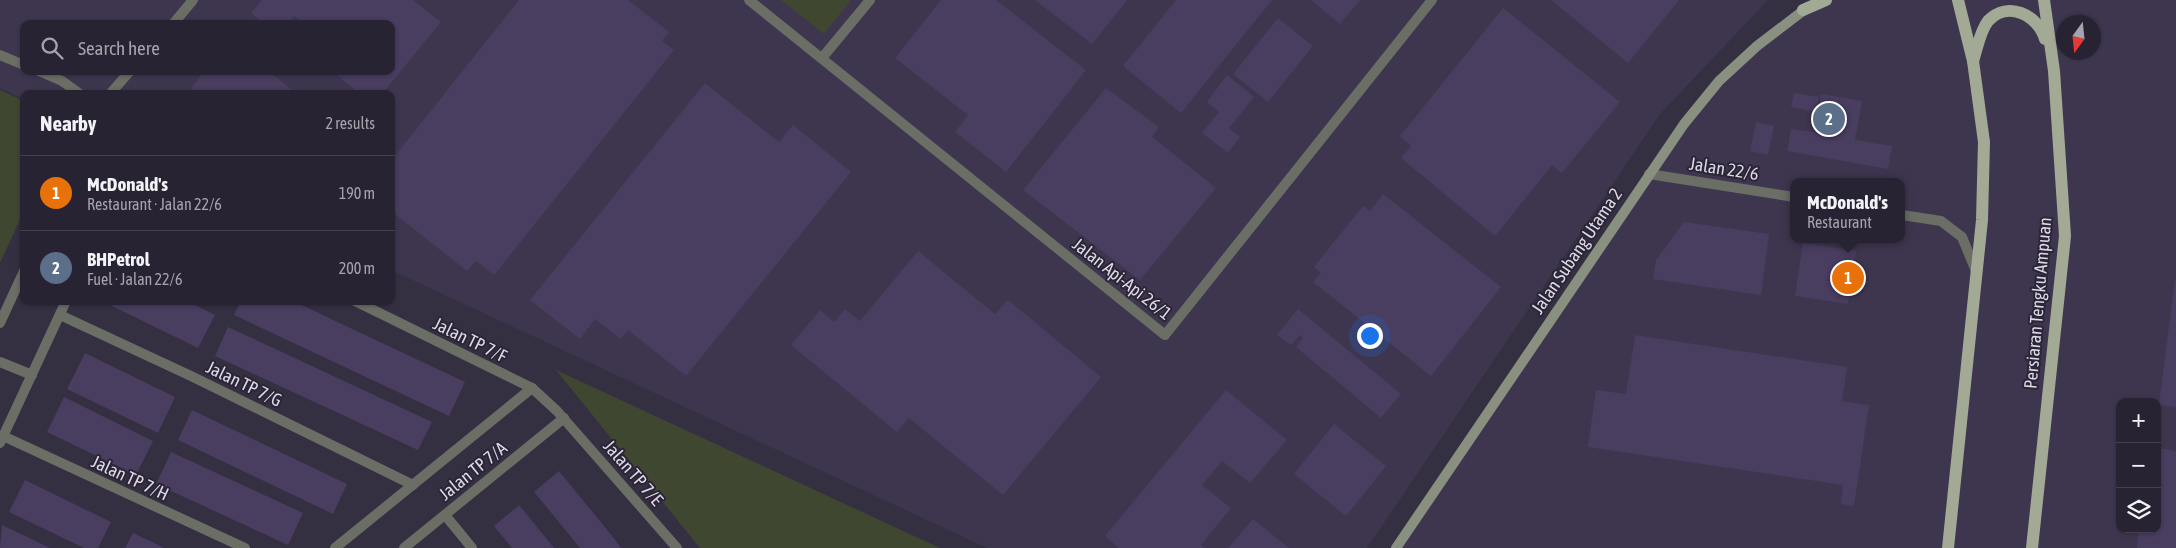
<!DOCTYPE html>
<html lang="en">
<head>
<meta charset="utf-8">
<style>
	:root { --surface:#282332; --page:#342f3e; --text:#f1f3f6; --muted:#a5a4ac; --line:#44404d; --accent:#d93025 }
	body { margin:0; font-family:"Asap Condensed",sans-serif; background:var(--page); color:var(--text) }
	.controls { position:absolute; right:15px; bottom:15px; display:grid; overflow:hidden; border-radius:10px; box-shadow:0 1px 4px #0004 }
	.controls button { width:45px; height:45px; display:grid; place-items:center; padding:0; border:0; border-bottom:1px solid var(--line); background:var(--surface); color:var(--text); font:25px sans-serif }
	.compass { position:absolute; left:2056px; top:15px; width:45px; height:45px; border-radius:50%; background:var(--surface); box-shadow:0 1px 4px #0004; rotate:195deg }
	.you { position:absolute; left:1369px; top:335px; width:18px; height:18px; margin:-12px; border:4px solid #fff; border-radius:50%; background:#1a73e8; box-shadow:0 0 0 8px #1a73e833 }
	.badge { display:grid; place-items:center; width:32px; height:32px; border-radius:50%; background:var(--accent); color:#fff; font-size:16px; font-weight:700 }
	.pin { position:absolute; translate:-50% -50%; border:2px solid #fff; box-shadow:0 1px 5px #0006 }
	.popup { position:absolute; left:1790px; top:178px; width:115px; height:65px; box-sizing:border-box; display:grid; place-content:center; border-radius:10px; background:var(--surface); filter:drop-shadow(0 1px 4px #0005); font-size:16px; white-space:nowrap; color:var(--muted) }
	.popup b { font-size:19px; color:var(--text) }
	.popup::after { content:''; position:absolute; left:50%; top:100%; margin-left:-10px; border:10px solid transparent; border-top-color:var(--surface) }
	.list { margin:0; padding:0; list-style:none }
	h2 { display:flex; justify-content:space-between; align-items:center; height:65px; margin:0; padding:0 20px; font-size:21px }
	h2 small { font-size:16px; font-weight:400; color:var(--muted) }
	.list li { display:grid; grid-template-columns:32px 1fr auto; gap:15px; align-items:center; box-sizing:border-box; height:75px; padding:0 20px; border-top:1px solid var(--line) }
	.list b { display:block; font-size:19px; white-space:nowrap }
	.list p { margin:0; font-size:16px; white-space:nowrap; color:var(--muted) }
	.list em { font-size:16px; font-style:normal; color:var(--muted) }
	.icon { flex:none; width:28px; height:28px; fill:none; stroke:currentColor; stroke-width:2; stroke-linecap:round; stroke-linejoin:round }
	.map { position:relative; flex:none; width:2176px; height:548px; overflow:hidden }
	.search { position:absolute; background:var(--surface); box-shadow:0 1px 4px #0004; left:20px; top:20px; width:375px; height:55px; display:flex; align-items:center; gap:12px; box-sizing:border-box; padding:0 18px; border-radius:10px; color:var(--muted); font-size:19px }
	.panel { position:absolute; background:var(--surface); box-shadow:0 1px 4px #0004; left:20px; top:90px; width:375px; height:215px; border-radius:10px }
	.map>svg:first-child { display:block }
	.built { fill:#3e364f; fill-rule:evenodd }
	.green { fill:#3f4731 }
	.building { fill:#493d60 }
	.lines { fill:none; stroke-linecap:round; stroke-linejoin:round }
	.minor { stroke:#6a6e65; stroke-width:10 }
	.tertiary { stroke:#6a6e65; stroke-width:10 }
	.secondary { stroke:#8a9080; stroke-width:10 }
	.primary { stroke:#a2a995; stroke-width:12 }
	.labels { text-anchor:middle; stroke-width:4; stroke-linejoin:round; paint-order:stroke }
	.street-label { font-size:18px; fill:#ddd9e6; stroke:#2b2537 }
</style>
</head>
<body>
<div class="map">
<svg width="2176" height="548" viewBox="0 0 2176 548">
	<rect width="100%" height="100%" fill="#352f42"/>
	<g class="built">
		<path d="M0 0H1768L1660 114 1367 548H987L391 270V94H24V99L0 88ZM24 24H391V71H24Z"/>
		<path d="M1821 0H2176V548H1400L1680 123 1756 48ZM2064 22H2094V52H2064ZM1794 182H1902V239H1794ZM2120 402H2157V529H2120Z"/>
	</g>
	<g class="green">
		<polygon points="781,0 851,0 824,34"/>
		<polygon points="0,90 24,101 24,211 0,263"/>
		<polygon points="556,370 940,548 700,548"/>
	</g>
	<g class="building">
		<polygon points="262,0 413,0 441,22 382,94 360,94 332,71 391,71 391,24 304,24 294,16 288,24 264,24 251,13"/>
		<polygon points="519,0 628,0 669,32 662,41 674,50 494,275 476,261 467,271 391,211 391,161"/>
		<polygon points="941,0 996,0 1086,70 1006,172 955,132 968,115 895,58"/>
		<polygon points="1035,0 1127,0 1092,44"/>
		<polygon points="1176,0 1272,0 1181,113 1123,66"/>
		<polygon points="1311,0 1360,0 1340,24"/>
		<polygon points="1551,0 1679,0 1628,63"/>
		<polygon points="1503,8 1620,102 1562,173 1552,165 1495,236 1401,158 1411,146 1400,136"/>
		<polygon points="1278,18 1313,46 1268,102 1233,74"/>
		<polygon points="205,71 269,71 297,94 199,94 191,88"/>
		<polygon points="1227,75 1254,97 1229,128 1240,137 1228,153 1202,133 1219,112 1207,102"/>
		<polygon points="705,83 779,142 793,125 851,172 686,376 628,330 621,339 595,319 580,339 530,300"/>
		<polygon points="1106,88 1159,127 1152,137 1216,188 1140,280 1023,190"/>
		<polygon points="1794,93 1819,97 1816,112 1791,107"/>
		<polygon points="1821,94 1862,101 1855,140 1892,146 1888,169 1787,151 1791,129 1814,132"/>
		<polygon points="1756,122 1774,126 1768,155 1750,151"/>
		<polygon points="1383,194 1501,287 1431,376 1313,282 1321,273 1314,267 1363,206 1370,211"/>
		<polygon points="1684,222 1769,234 1761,295 1653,279 1656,260"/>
		<polygon points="1803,243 1856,251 1848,304 1795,296"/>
		<polygon points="918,251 995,314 1008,300 1101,377 1003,495 909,418 897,432 791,345 820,310 834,322 845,309 860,321"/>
		<polygon points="2175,279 2176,279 2176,407 2159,405"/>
		<polygon points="109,301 187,301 215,315 198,348 108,304"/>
		<polygon points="241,301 293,301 465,382 449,416 234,315"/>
		<polygon points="1298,309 1401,394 1381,418 1296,347 1303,338 1300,335 1291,345 1277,335"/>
		<polygon points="228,327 432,422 418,450 215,356"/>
		<polygon points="1635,335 1847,367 1842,401 1869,405 1854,506 1841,504 1843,485 1588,447 1596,390 1626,394"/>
		<polygon points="85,353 175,397 158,433 67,389"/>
		<polygon points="1226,390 1287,440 1250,483 1222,461 1202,485 1231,508 1201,545 1205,548 1119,548 1105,536"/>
		<polygon points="64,397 153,441 136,475 47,432"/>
		<polygon points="192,410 347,484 333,514 178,440"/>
		<polygon points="1334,424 1386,466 1346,516 1294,474"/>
		<polygon points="2157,448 2176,451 2176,548 2137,548 2139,529 2157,529"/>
		<polygon points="171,452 303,513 288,545 156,484"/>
		<polygon points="559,471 613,537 621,548 580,548 549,510 534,492"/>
		<polygon points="25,480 111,522 98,548 84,548 9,512"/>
		<polygon points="519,505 533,522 554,548 512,548 494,526"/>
		<polygon points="1253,519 1289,548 1228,548"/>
		<polygon points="2,525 23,535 50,548 0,548"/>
		<polygon points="133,533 148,540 164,548 125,548"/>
	</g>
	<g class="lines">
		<g class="minor">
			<polyline points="749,0 1165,335 1432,0"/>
			<polyline points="0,55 24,65"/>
			<polyline points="822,58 870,0"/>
			<polyline points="39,71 62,81 80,94"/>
			<polyline points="1649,174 1794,197"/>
			<polyline points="1902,215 1941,221 1962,237 1976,271"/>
			<polyline points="355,301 532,388 557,411 677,548"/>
			<polyline points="60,315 191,376 413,485"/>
			<polyline points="0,362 32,375"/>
			<polyline points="3,436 245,548"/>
			<polyline points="0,443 66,301"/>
			<polyline points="445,515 472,548"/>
			<polyline points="335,548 532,388"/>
			<polyline points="404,548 564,418"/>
		</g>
		<g class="tertiary">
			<polyline points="173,24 193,0"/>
			<polyline points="110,94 130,71"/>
			<polyline points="0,323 24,271"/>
		</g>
		<polyline class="secondary" points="1396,548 1684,124 1719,81 1757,46 1808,7"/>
		<g class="primary">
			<polyline points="1803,10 1826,0"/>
			<path d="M1973 61C1977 49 1980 31 1988 21 2008 0 2038 15 2045 39"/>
			<polyline points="1948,548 1982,220 1984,142 1973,61 1958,0"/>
			<polyline points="2032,548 2065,236 2054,71 2044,0"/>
		</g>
	</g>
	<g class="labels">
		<g class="street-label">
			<text transform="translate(1724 169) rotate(9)" y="6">Jalan 22/6</text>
			<text transform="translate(1577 251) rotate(-56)" y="6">Jalan Subang Utama 2</text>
			<text transform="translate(1122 279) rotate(38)" y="6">Jalan Api-Api 26/1</text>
			<text transform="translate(2038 303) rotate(-85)" y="6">Persiaran Tengku Ampuan</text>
			<text transform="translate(470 340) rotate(26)" y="6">Jalan TP 7/F</text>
			<text transform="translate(244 384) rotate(26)" y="6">Jalan TP 7/G</text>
			<text transform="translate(473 471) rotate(-39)" y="6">Jalan TP 7/A</text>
			<text transform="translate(633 473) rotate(49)" y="6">Jalan TP 7/E</text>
			<text transform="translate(130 478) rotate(25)" y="6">Jalan TP 7/H</text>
		</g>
	</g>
</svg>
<div class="controls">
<button>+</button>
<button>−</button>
<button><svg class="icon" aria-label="layers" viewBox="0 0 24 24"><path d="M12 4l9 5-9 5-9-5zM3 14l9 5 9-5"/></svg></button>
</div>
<svg class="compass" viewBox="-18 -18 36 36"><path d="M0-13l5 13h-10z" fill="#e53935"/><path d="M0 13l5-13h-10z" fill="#a5a4ac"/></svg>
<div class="you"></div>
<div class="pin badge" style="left:1848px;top:278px;background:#e8710a">1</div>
<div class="popup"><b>McDonald's</b>Restaurant</div>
<div class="pin badge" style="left:1829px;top:119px;background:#5c6f8a">2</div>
<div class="search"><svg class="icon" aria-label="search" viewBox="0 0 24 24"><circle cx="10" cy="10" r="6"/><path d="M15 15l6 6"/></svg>Search here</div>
<section class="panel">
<h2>Nearby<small>2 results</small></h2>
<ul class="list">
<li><span class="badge" style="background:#e8710a">1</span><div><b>McDonald's</b><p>Restaurant · Jalan 22/6</p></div><em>190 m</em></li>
<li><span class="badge" style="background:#5c6f8a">2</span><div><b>BHPetrol</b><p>Fuel · Jalan 22/6</p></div><em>200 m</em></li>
</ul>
</section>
</div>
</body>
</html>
